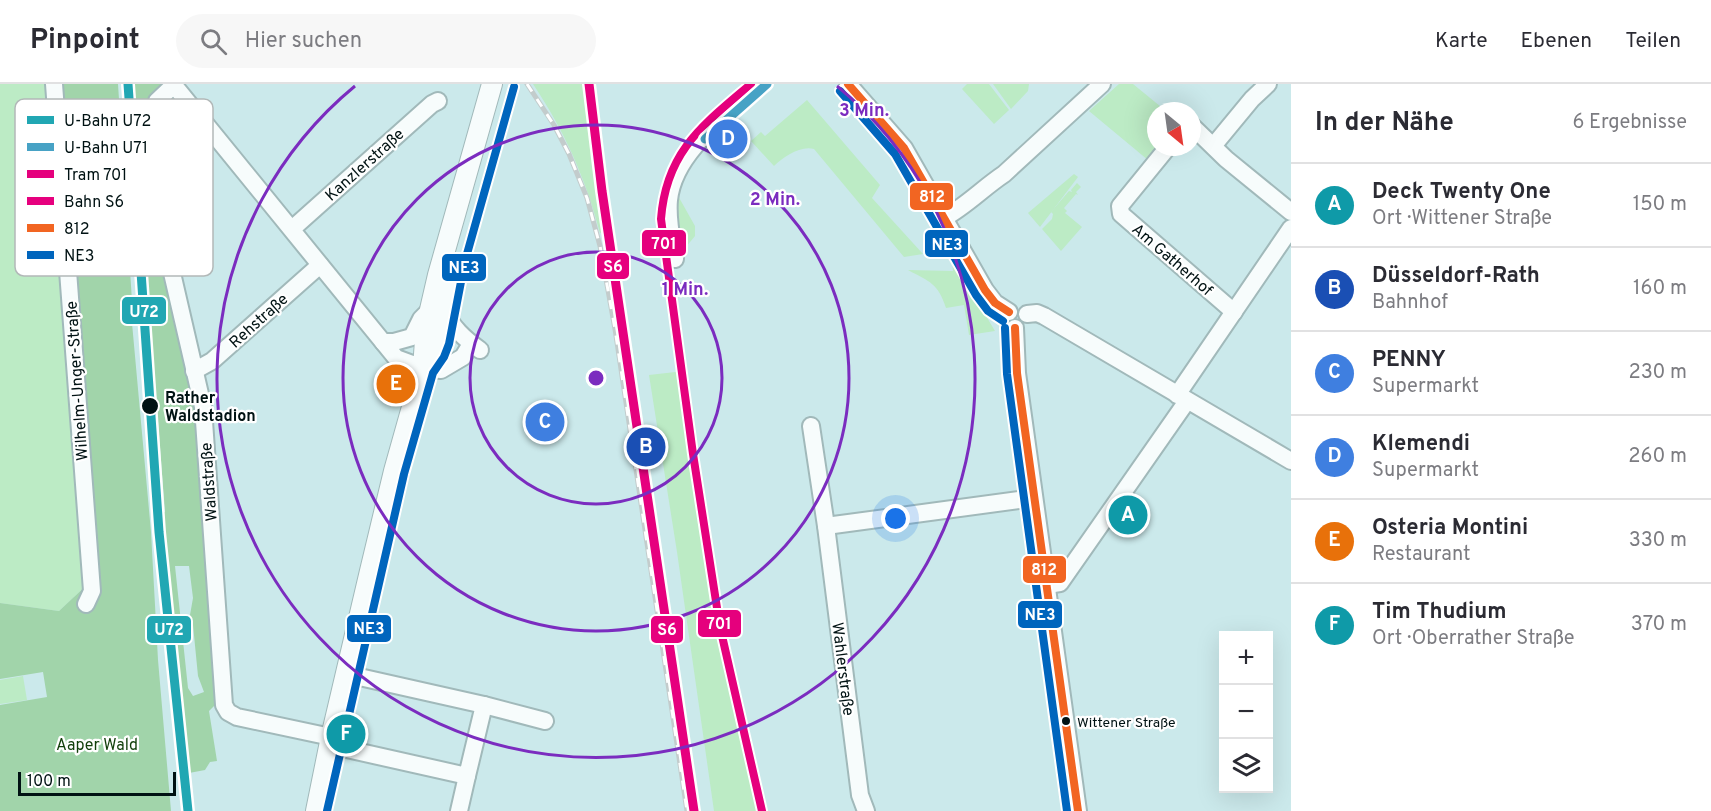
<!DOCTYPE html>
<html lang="de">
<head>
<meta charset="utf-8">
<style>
	:root { --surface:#fff; --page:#f7f7f7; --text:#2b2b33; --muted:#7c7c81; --line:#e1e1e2; --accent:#ea580c }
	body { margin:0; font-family:Overpass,sans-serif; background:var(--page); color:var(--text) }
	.controls { position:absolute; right:18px; bottom:18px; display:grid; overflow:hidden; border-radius:0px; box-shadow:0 6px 24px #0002 }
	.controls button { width:54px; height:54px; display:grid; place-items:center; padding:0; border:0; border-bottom:2px solid var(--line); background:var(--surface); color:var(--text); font:30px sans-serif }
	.compass { position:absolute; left:1147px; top:18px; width:54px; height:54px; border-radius:50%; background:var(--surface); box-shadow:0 6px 24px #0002; rotate:151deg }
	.scale { position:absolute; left:18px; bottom:15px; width:158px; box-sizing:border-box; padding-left:6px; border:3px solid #001213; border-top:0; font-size:16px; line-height:21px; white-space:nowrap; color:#001213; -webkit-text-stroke:4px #fff; paint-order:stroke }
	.you { position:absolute; left:896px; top:435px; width:21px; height:21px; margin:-15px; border:4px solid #fff; border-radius:50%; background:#1a73e8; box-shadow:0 0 0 9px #1a73e833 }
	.badge { display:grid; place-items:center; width:39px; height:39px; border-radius:50%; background:var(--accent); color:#fff; font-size:20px; font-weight:700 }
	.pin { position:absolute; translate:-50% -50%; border:3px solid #fff; box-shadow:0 2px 6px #0006 }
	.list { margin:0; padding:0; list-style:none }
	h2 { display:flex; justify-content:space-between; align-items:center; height:78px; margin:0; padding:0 24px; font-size:26px }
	h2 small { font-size:20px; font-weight:400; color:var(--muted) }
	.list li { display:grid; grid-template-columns:39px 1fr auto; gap:18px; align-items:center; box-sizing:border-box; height:84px; padding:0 24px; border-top:2px solid var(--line) }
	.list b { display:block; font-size:22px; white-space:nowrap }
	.list p { margin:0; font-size:20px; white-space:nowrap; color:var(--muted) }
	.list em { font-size:20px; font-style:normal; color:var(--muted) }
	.icon { flex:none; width:33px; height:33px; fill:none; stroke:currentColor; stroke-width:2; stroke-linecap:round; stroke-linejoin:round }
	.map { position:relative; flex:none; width:1291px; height:727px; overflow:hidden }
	header { display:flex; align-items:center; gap:36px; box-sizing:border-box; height:84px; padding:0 30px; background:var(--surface); border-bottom:2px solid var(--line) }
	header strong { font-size:28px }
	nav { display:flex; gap:33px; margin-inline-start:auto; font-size:21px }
	.search { width:420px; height:54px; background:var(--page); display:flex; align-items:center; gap:15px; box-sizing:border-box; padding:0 21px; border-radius:33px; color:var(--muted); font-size:22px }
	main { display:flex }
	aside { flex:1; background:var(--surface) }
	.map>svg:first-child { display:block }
	.green { fill:#bcebc5 }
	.forest { fill:#a1d4aa; fill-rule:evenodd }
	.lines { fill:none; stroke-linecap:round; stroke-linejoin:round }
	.minor-casing { stroke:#a1b9ba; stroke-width:20 }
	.major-casing { stroke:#a1b9ba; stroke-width:22 }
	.minor { stroke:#f7fcfc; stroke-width:16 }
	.major { stroke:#f7fcfc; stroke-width:20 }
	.rail-casing { stroke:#c3cccc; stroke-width:5 }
	.rail { stroke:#fff; stroke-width:3; stroke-dasharray:9; stroke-linecap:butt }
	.bus-1-casing { stroke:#fff; stroke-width:12 }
	.bus-2-casing { stroke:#fff; stroke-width:12 }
	.bus-1 { stroke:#f26522; stroke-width:8 }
	.bus-2 { stroke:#0065bd; stroke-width:8 }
	.rail-1-casing { stroke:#fff; stroke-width:14 }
	.rail-1 { stroke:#e6007e; stroke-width:9 }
	.tram-1-casing { stroke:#fff; stroke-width:12 }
	.tram-1 { stroke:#e5007d; stroke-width:8 }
	.metro-1-casing { stroke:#fff; stroke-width:14 }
	.metro-2-casing { stroke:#fff; stroke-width:14 }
	.metro-1 { stroke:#21a7b3; stroke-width:9 }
	.metro-2 { stroke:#47a2c5; stroke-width:9 }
	.ring { fill:none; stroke:#7b2cbf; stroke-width:3 }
	.stop-dot { fill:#001213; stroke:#fff; stroke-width:2 }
	.labels { text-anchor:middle; stroke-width:4.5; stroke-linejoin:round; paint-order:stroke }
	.bus-label { font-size:14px; fill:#001213; stroke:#fff; text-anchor:start }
	.street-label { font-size:16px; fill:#001213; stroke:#fff }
	.stop-label { font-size:16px; font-weight:bold; fill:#001213; stroke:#fff; text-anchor:start }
	.park-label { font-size:16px; fill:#113f0a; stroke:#fff }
	.key { fill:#fff; stroke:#b2b8b8; stroke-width:1.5 }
	.key-label { font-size:16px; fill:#001213 }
	.centre { fill:#7b2cbf; stroke:#fff; stroke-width:3 }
	.ring-label { font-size:18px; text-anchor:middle; font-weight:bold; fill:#7b2cbf; stroke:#fff; stroke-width:4.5; stroke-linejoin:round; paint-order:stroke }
	.line-badge { stroke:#fff; stroke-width:2 }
	.badge-label { font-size:16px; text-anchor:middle; font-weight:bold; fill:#fff }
</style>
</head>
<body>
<header>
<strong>Pinpoint</strong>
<div class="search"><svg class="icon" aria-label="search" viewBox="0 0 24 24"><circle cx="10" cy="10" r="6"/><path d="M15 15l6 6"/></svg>Hier suchen</div>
<nav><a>Karte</a><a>Ebenen</a><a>Teilen</a></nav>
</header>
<main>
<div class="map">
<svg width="1291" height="727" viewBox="0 0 1291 727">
	<rect width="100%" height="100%" fill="#cbe9eb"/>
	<g class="green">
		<polygon points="0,0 52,0 90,498 59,527 0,519"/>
		<path d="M533 0H584L604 148 600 149C585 93 565 48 533 0Z"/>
		<polygon points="967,0 989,0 1009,26 994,40 962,5"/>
		<polygon points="993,0 1029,0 1028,7 1011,25"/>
		<polygon points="1119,0 1133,0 1166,27 1156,27 1156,63 1158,63 1148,76 1089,27"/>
		<path d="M807 16 880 101 872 114 923 170 904 173 814 65C801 61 783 73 774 82L751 57 761 48 765 52Z"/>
		<polygon points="1074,90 1078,93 1040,143 1028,129"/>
		<polygon points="1077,99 1081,103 1076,108 1078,111 1076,110 1064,124 1067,127 1065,129 1082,143 1061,167 1042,145 1052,135 1053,130 1051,128 1069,107 1072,108 1071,106"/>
		<polygon points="677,110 695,142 695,152 681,169 675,142"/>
		<path d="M952 175 995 247 969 251 964 221 946 224C938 199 930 198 908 186L953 187Z"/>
		<polygon points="684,287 719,538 762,727 714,727 677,468 649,291"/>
		<polygon points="23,592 27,616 0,620 0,596"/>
	</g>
	<g class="forest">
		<polygon points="52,0 118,0 132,217 130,217 151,448 158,576 171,727 0,727 0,621 47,613 43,588 0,595 0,519 59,527 90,498"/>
		<path d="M132 0H167L156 16 158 131 192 287 221 615 209 627 217 677 210 678 205 686 189 689 183 621 171 536 161 429 165 428ZM175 482H189L193 514 190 531 193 541 198 592 204 608 193 612 188 604Z"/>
	</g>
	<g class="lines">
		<g class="minor-casing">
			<g id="minor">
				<polyline points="54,0 92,507 86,520"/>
				<polyline points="173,0 396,274 423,284 441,286 463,273 471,260"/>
				<polyline points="848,0 904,64 985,206 995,219 1009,228"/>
				<polyline points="174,1 157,17 154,27 160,137 203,323 224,621 228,628 237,633 331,653"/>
				<polyline points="1192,42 1226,75 1291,128"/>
				<polyline points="1214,61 1252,15 1268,0"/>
				<polyline points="1168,63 1120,122 1121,130 1234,228"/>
				<path d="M944 134C966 122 983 104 1004 90L1102 0"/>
				<polyline points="292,145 432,20 438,17"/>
				<path d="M675 175C672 156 667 136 669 116 674 67 728 31 762 0"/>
				<path d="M444 225C451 243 465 255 480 266"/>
				<polyline points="1027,230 1037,229 1044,232 1291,377"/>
				<polyline points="1015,244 1017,289 1078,727"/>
				<polyline points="383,258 394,258 412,253 421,235 427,229"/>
				<polyline points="194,287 212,277 320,181"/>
				<polyline points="1177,311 1291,144"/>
				<polyline points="811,342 826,442 860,711 866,727"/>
				<polyline points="826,442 1034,414"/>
				<polyline points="1047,501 1060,499 1187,317"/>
				<polyline points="484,621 545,637"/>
				<polyline points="329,661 467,692 484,621 346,590"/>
				<polyline points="459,727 467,692"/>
			</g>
		</g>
		<g class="major-casing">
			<g id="major">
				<polyline points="423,284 435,268 439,257 452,191"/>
				<polyline points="316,727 331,653 370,487 394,387 423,284 426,243 438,191 492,0"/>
			</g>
		</g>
		<use href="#minor" class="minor"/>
		<use href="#major" class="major"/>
		<g class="rail-casing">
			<polyline id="rail" points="527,0 554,41 569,70 587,114 600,162 615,245 687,727"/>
		</g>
		<use href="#rail" class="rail"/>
		<g class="bus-1-casing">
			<g id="bus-1">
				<polyline points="848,0 904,64 985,206 995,219 1009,228"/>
				<polyline points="1015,244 1017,289 1078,727"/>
			</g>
		</g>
		<g class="bus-2-casing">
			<g id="bus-2">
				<polyline points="840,7 895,70 976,211 988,227 1003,237"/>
				<polyline points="1005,244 1007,290 1067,727"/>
				<polyline points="327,727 404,390 433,289 444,273 449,260 465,177 514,3"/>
			</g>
		</g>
		<use href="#bus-1" class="bus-1"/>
		<use href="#bus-2" class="bus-2"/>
		<g class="rail-1-casing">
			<polyline id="rail-1" points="589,0 602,107 694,727"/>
		</g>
		<use href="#rail-1" class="rail-1"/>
		<g class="tram-1-casing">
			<path id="tram-1" d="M751 0C703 41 666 67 661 135L693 370 720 543 762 727"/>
		</g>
		<use href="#tram-1" class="tram-1"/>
		<g class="metro-1-casing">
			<polyline id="metro-1" points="128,0 159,448 188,727"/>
		</g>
		<g class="metro-2-casing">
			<polyline id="metro-2" points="705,55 767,0"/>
		</g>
		<use href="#metro-1" class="metro-1"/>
		<use href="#metro-2" class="metro-2"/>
	</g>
	<g class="ring">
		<circle cx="596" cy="294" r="126"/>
		<circle cx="596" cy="294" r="253"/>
		<path d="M837 2A379 379 0 1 1 355 2"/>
	</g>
	<g class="stop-dot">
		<circle cx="150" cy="322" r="9"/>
		<circle cx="1066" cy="637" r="5"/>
	</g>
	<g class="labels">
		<g class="bus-label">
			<text x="1077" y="643">Wittener Straße</text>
		</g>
		<g class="street-label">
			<text transform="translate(364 80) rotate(-42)" y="6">Kanzlerstraße</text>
			<text transform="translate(1173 175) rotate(41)" y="6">Am Gatherhof</text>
			<text transform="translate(258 236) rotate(-42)" y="6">Rehstraße</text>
			<text transform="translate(76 297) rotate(-94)" y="6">Wilhelm-Unger-Straße</text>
			<text transform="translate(208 398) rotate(-94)" y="6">Waldstraße</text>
			<text transform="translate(844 585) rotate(83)" y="6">Wahlerstraße</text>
		</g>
		<g class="stop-label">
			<text x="165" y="319">Rather<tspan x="165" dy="18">Waldstadion</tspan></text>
		</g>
		<g class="park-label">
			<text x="97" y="666">Aaper Wald</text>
		</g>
	</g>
	<rect x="15" y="15" width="198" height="177" rx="9" class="key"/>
	<rect x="27" y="32" width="27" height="8" fill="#21a7b3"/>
	<rect x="27" y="59" width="27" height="8" fill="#47a2c5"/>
	<rect x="27" y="86" width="27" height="8" fill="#e5007d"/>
	<rect x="27" y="113" width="27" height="8" fill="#e6007e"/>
	<rect x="27" y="140" width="27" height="8" fill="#f26522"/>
	<rect x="27" y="167" width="27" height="8" fill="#0065bd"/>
	<g class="key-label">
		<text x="64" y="42">U-Bahn U72</text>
		<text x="64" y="69">U-Bahn U71</text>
		<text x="64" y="96">Tram 701</text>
		<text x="64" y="123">Bahn S6</text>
		<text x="64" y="150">812</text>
		<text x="64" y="177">NE3</text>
	</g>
	<circle cx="596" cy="294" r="9" class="centre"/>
	<g class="ring-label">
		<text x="864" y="32">3 Min.</text>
		<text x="775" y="121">2 Min.</text>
		<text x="685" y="211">1 Min.</text>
	</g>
	<g class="line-badge">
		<rect x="909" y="98" width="45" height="29" rx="6" fill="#f26522"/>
		<rect x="641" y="145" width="46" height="28" rx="6" fill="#e5007d"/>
		<rect x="924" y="145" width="45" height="29" rx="6" fill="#0065bd"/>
		<rect x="596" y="168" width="34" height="28" rx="6" fill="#e6007e"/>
		<rect x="441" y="169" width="46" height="29" rx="6" fill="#0065bd"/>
		<rect x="121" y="212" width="46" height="29" rx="6" fill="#21a7b3"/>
		<rect x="1022" y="471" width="45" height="29" rx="6" fill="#f26522"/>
		<rect x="1017" y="516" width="46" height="29" rx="6" fill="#0065bd"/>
		<rect x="697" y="525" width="45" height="29" rx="6" fill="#e5007d"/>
		<rect x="346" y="530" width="46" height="29" rx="6" fill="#0065bd"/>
		<rect x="650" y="531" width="34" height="29" rx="6" fill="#e6007e"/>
		<rect x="146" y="531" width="46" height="29" rx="6" fill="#21a7b3"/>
	</g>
	<g class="badge-label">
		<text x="932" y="118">812</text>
		<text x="664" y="165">701</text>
		<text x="947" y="166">NE3</text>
		<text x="613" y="188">S6</text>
		<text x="464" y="189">NE3</text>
		<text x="144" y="233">U72</text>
		<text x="1044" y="491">812</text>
		<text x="1040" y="536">NE3</text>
		<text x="719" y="545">701</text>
		<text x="369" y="550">NE3</text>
		<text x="667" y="551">S6</text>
		<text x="169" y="551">U72</text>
	</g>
</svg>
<div class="controls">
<button>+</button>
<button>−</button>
<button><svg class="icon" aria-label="layers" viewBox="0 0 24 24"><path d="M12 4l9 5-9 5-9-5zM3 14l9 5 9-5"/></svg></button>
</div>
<svg class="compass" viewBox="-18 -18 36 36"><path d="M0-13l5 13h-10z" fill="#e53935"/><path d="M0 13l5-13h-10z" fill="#7c7c81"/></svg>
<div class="scale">100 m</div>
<div class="you"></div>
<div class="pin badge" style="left:1128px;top:431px;background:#0f9aa8">A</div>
<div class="pin badge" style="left:646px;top:363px;background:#1a4fb4">B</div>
<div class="pin badge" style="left:545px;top:338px;background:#3f7fe0">C</div>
<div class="pin badge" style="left:728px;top:55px;background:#3f7fe0">D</div>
<div class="pin badge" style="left:396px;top:300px;background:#e8710a">E</div>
<div class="pin badge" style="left:346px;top:650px;background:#0f9aa8">F</div>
</div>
<aside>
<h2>In der Nähe<small>6 Ergebnisse</small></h2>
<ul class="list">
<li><span class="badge" style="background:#0f9aa8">A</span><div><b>Deck Twenty One</b><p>Ort · Wittener Straße</p></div><em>150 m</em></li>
<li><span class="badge" style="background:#1a4fb4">B</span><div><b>Düsseldorf-Rath</b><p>Bahnhof</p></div><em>160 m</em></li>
<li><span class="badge" style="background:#3f7fe0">C</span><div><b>PENNY</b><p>Supermarkt</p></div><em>230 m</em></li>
<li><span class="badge" style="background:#3f7fe0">D</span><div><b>Klemendi</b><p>Supermarkt</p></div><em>260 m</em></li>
<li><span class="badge" style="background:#e8710a">E</span><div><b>Osteria Montini</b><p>Restaurant</p></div><em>330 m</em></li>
<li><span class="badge" style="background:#0f9aa8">F</span><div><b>Tim Thudium</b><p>Ort · Oberrather Straße</p></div><em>370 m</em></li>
</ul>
</aside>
</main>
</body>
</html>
